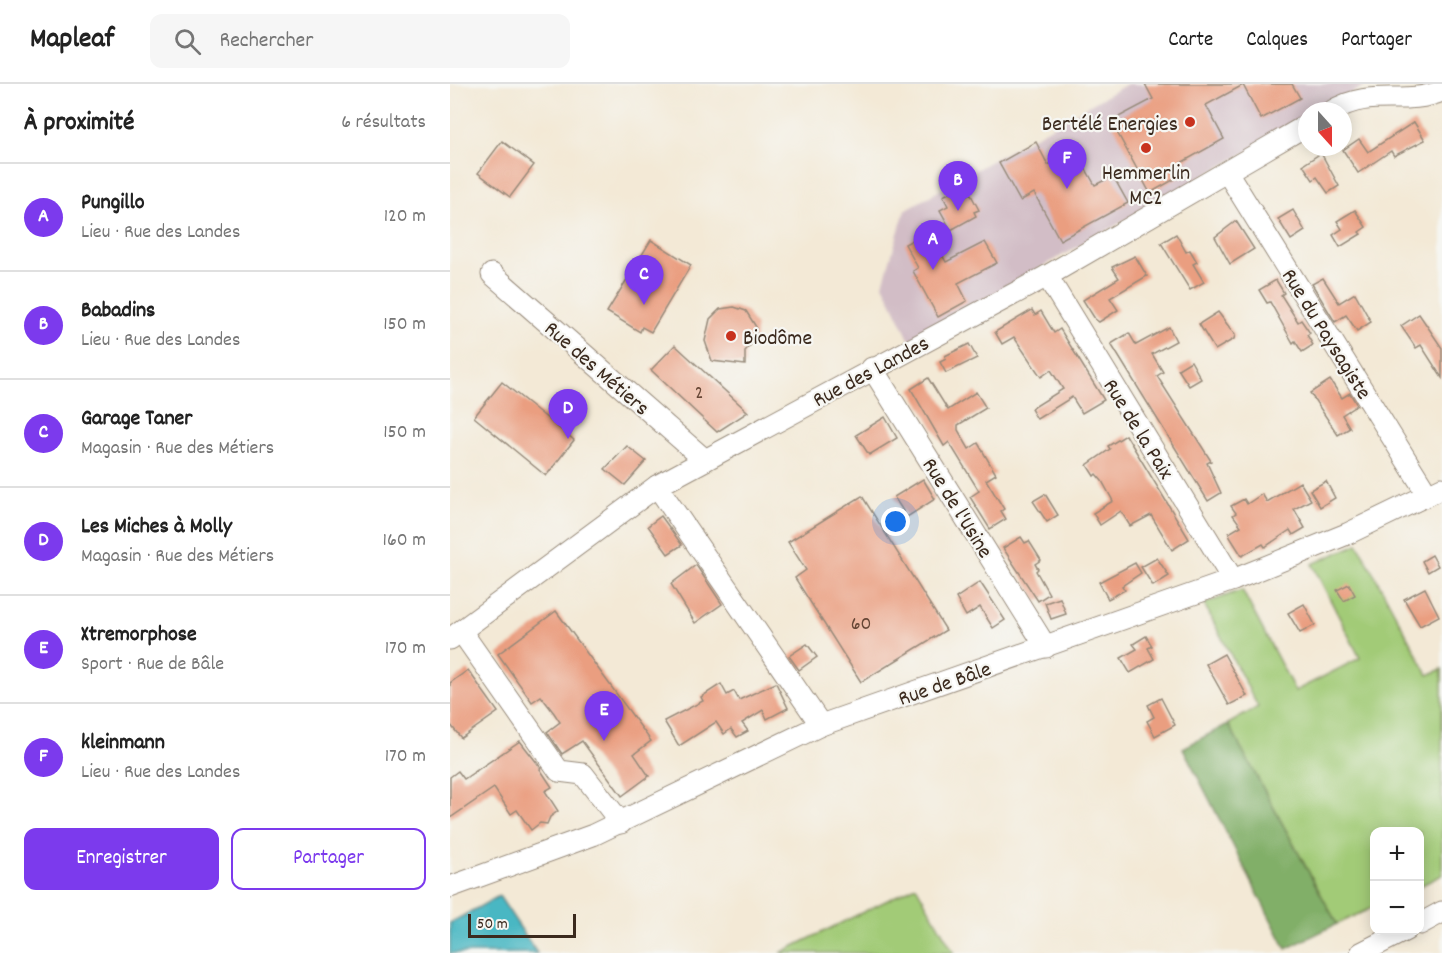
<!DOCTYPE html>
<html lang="fr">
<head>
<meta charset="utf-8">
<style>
	:root { --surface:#fff; --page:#f6f6f6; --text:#222; --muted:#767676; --line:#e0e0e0; --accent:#7c3aed }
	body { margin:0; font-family:Dekko,sans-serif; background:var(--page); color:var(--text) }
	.controls { position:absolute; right:18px; bottom:18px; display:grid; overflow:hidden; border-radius:12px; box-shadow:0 3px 15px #0003 }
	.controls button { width:54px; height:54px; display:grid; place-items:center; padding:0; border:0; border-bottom:2px solid var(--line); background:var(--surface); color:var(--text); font:30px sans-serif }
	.compass { position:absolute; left:848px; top:18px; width:54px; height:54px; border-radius:50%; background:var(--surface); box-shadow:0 3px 15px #0003; rotate:159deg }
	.scale { position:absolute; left:18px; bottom:15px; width:108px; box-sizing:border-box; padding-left:6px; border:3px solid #3b2a1e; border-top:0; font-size:16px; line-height:21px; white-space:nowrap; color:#3b2a1e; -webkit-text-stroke:4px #f6f6f2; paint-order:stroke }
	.you { position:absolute; left:446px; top:438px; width:21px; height:21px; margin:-15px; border:4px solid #fff; border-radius:50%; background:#1a73e8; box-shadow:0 0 0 9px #1a73e833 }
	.badge { display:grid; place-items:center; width:39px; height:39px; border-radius:50%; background:var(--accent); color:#fff; font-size:20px; font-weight:700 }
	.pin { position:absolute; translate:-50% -50px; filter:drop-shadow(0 2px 3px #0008) }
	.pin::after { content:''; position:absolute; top:32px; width:21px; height:18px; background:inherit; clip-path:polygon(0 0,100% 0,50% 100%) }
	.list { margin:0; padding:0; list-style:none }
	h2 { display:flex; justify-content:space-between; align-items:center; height:78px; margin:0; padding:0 24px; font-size:26px }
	h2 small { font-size:20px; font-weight:400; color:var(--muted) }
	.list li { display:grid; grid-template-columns:39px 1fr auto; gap:18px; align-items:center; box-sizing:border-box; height:108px; padding:0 24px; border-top:2px solid var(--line) }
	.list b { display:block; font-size:22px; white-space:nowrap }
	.list p { margin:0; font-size:20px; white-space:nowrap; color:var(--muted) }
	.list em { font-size:20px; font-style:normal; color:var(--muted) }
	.actions { display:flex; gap:12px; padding:18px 24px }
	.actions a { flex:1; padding:14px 0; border:2px solid var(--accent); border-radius:12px; text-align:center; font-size:21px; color:var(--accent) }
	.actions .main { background:var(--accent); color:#fff }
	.icon { flex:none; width:33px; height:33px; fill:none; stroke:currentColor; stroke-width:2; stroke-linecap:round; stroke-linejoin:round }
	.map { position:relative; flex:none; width:992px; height:869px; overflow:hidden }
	header { display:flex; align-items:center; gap:36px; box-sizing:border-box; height:84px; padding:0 30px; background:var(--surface); border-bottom:2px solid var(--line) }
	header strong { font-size:28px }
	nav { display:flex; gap:33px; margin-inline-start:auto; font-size:21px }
	.search { width:420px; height:54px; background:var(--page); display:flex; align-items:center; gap:15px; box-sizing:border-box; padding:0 21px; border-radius:12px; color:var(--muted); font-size:22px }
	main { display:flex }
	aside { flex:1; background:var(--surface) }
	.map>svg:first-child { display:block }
	.industrial { fill:#d2bdc6 }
	.green { fill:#a2cb77; stroke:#6e7a4a; stroke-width:1.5 }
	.forest { fill:#81af68; stroke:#5e6c43; stroke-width:1.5 }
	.water { fill:#49b7c3; stroke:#427070; stroke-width:1.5 }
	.building { fill:#ea9e80 }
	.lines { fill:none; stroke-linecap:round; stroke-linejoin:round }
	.minor-casing { stroke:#978a7a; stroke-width:23 }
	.minor { stroke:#fff; stroke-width:21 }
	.poi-dot { fill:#c8321e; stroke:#f6f6f2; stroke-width:2 }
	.labels { text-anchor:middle; stroke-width:4.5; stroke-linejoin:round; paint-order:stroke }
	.number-label { font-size:20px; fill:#674736 }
	.poi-label { font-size:22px; fill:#3b2a1e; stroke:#f6f6f2; text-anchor:end }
	.street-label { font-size:22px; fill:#3b2a1e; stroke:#f6f6f2 }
</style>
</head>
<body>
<header>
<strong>Mapleaf</strong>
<div class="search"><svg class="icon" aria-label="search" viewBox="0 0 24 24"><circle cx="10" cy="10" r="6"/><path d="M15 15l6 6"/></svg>Rechercher</div>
<nav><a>Carte</a><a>Calques</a><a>Partager</a></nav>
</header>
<main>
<aside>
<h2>À proximité<small>6 résultats</small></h2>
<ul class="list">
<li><span class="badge">A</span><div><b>Pungillo</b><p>Lieu · Rue des Landes</p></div><em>120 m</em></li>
<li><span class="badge">B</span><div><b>Babadins</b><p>Lieu · Rue des Landes</p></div><em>150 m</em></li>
<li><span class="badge">C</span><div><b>Garage Taner</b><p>Magasin · Rue des Métiers</p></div><em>150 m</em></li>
<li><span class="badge">D</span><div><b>Les Miches à Molly</b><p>Magasin · Rue des Métiers</p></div><em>160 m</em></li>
<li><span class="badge">E</span><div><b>Xtremorphose</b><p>Sport · Rue de Bâle</p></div><em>170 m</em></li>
<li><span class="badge">F</span><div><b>kleinmann</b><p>Lieu · Rue des Landes</p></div><em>170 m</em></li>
</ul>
<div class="actions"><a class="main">Enregistrer</a><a>Partager</a></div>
</aside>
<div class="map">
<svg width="992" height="869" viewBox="0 0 992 869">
	<rect width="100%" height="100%" fill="#f6f6f2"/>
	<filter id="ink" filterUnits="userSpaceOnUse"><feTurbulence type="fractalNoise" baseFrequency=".0167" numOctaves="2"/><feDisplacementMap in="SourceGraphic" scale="12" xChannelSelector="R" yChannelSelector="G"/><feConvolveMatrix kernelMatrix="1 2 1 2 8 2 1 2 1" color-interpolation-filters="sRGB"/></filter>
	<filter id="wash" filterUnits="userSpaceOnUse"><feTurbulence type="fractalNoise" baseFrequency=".008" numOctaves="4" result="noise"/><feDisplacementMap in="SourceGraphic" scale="24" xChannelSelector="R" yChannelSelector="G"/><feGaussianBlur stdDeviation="1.35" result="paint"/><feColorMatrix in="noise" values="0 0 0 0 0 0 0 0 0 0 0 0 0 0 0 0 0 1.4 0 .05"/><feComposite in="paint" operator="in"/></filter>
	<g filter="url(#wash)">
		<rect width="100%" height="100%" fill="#f3e9d6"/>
		<polygon class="industrial" points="677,0 918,0 870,27 857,27 857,34 460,257 433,200 455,126"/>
		<g class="green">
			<polygon points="908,460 978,591 992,585 992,791 970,802 970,748 924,748 924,823 887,840 778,640 808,623 754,520 792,506 845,607 910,574 862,480"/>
			<polygon points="466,802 504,869 330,869"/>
		</g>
		<polygon class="forest" points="778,640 887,840 836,865 733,664"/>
		<polygon class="water" points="49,812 87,869 0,869 0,839"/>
		<g id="blocks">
			<g class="building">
				<polygon points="695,0 842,0 850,14 811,35 793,1 756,21 774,55 727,81 732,91 700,109 661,37 703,15"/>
				<polygon points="964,38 975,56 944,72 941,67 908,89 893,66 909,55 918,68"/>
				<polygon points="52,57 84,81 60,113 28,89"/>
				<polygon points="586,58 598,81 625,66 645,101 663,92 678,119 610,156 584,109 570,117 549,79"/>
				<polygon points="871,69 889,102 878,109 867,93 863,96 853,81"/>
				<polygon points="503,107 508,116 520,109 529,126 524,128 526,132 501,146 490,126 498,122 493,112"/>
				<polygon points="843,126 855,147 841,156 828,135"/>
				<polygon points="905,126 916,143 909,148 911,150 890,163 883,151 892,145 887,137"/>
				<polygon points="786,137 804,165 780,180 765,153"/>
				<polygon points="479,147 496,178 535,158 547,179 508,199 517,217 488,233 463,187 468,184 455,160"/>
				<polygon points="726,150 736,168 740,166 747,178 743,180 754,198 740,206 711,159"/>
				<polygon points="201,156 241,181 201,248 192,243 190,248 157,228"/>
				<polygon points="685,172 697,192 660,214 668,226 649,238 645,235 633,216 669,194 662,183"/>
				<polygon points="873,194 889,219 905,209 921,238 907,247 896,231 885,238 862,200"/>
				<polygon points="826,196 834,209 831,211 848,238 851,236 860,249 857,251 863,261 852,268 845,257 843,259 820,218 817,219 809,206"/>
				<polygon points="284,223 296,227 306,243 306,255 295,267 295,281 262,277 255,257 260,235 270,225"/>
				<polygon points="582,226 585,231 591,227 604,249 610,245 654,316 632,329 622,313 587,335 581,325 613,305 601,286 591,293 564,253 552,260 545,248"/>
				<polygon points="768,228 785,251 784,255 765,266 749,240"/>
				<polygon points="969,230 992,264 992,294 971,261 966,264 951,242"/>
				<polygon points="719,243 726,257 702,270 713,288 707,292 761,377 757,379 771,409 758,417 661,260 679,249 686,261"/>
				<polygon points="519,260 527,274 496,289 490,278 496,275 495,272"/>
				<polygon points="225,261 261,294 298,328 267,348 201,286"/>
				<polygon points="741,277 751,295 739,302 728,285"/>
				<polygon points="478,294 498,326 526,308 536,324 508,341 508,346 519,365 528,359 546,390 536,396 554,425 551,427 556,435 540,445 520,413 529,407 499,358 494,362 461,305"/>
				<polygon points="880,296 892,314 900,309 907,321 892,331 900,344 888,351 860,309"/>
				<polygon points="52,298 124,356 96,392 24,333"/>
				<polygon points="435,333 447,354 419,371 406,351"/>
				<polygon points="676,351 739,455 722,466 701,431 680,442 671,427 650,441 643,429 663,417 652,397 646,390 644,392 637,381 660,365 658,362"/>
				<polygon points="177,362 196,377 175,401 155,385"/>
				<polygon points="473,395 485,415 457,433 444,413"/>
				<polygon points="876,397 885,414 870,423 860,406"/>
				<polygon points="850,398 861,416 844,425 855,444 843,451 840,446 815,463 813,460 792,472 780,453 779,449 791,442 783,431 786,429 781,422 794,415 797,420 812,410 817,418"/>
				<polygon points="595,410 608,431 597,438 583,417"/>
				<polygon points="412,412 496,546 411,598 345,494 356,486 338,458"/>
				<polygon points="211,432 232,461 218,470 198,442"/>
				<polygon points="571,453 575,459 579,457 591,476 585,480 588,485 586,487 599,510 588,517 553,464"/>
				<polygon points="982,471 988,482 978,488 972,477"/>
				<polygon points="707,474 719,492 703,502 691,483"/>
				<polygon points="685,479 691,489 672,502 675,506 658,515 649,498"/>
				<polygon points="246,481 272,520 245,539 221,500"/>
				<polygon points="530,498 555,536 543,544 530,523 516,532 506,514"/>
				<polygon points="899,500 905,511 894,517 887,506"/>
				<polygon points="975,504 989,532 970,542 954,515"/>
				<polygon points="610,514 616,530 601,535 595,519"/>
				<polygon points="854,520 865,541 850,549 838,529"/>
				<polygon points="106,527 201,657 184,670 199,692 172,712 132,657 112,670 97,648 110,638 104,629 91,612 82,618 48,570"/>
				<polygon points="696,552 702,562 698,564 704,575 680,589 671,574 687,565 683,560"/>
				<polygon points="357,560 367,573 349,586 339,572"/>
				<polygon points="774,570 797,612 779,621 756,580"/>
				<polygon points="18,586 48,628 11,654 0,640 0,599"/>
				<polygon points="326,599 338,624 317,635 313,626 292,639 298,647 287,653 281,645 274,650 266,638 229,662 214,637 253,617 251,613 271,600 277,611 284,607 289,616"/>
				<polygon points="711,614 725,641 705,652 697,637 704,633 698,621"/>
				<polygon points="70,657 91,684 90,685 102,703 95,707 108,727 100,733 97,740 90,739 81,746 67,726 61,730 44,704 0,734 0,693 8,687 14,695"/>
			</g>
		</g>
	</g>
	<g filter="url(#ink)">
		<use href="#blocks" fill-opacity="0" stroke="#978a7a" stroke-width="1.5"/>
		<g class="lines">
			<g class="minor-casing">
				<g id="minor">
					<path d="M882 27C922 3 952 23 992 7"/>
					<polyline points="777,88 978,411"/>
					<polyline points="42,190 255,376"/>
					<polyline points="597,192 783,496"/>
					<polyline points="422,284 596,563"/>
					<polyline points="207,402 371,641"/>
					<polyline points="11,547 109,687 133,690 171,739"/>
					<polyline points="0,555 207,402 597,192 857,41"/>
					<polyline points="0,803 143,751 371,641 783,496 897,450 992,404"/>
					<polyline points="970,840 992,828"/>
					<polyline points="911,869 956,846"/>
				</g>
			</g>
			<use href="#minor" class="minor"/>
		</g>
	</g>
	<g class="poi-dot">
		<circle cx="740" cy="38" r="6"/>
		<circle cx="696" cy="64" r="6"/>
		<circle cx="281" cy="252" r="6"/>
	</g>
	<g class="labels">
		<g class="number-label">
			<text x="249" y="314">2</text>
			<text x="411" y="545">60</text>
		</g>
		<g class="poi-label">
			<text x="728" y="46">Bertélé Energies</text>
			<text x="696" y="95" text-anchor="middle">Hemmerlin<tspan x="696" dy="25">MC2</tspan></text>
			<text x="293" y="260" text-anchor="start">Biodôme</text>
		</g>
		<g class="street-label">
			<text transform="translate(878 249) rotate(58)" y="8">Rue du Paysagiste</text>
			<text transform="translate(148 283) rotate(41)" y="8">Rue des Métiers</text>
			<text transform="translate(420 286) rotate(-28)" y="8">Rue des Landes</text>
			<text transform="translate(690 344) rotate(58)" y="8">Rue de la Paix</text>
			<text transform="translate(509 423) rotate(58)" y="8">Rue de l'Usine</text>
			<text transform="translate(494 598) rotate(-19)" y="8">Rue de Bâle</text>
		</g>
	</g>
</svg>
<div class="controls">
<button>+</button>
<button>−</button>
</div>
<svg class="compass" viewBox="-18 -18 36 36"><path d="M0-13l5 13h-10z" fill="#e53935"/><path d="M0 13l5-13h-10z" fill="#767676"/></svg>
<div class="scale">50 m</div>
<div class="you"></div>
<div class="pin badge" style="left:483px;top:186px">A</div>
<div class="pin badge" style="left:508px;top:127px">B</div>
<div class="pin badge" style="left:194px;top:221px">C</div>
<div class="pin badge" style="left:118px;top:355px">D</div>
<div class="pin badge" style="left:154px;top:657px">E</div>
<div class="pin badge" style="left:617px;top:105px">F</div>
</div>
</main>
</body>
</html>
